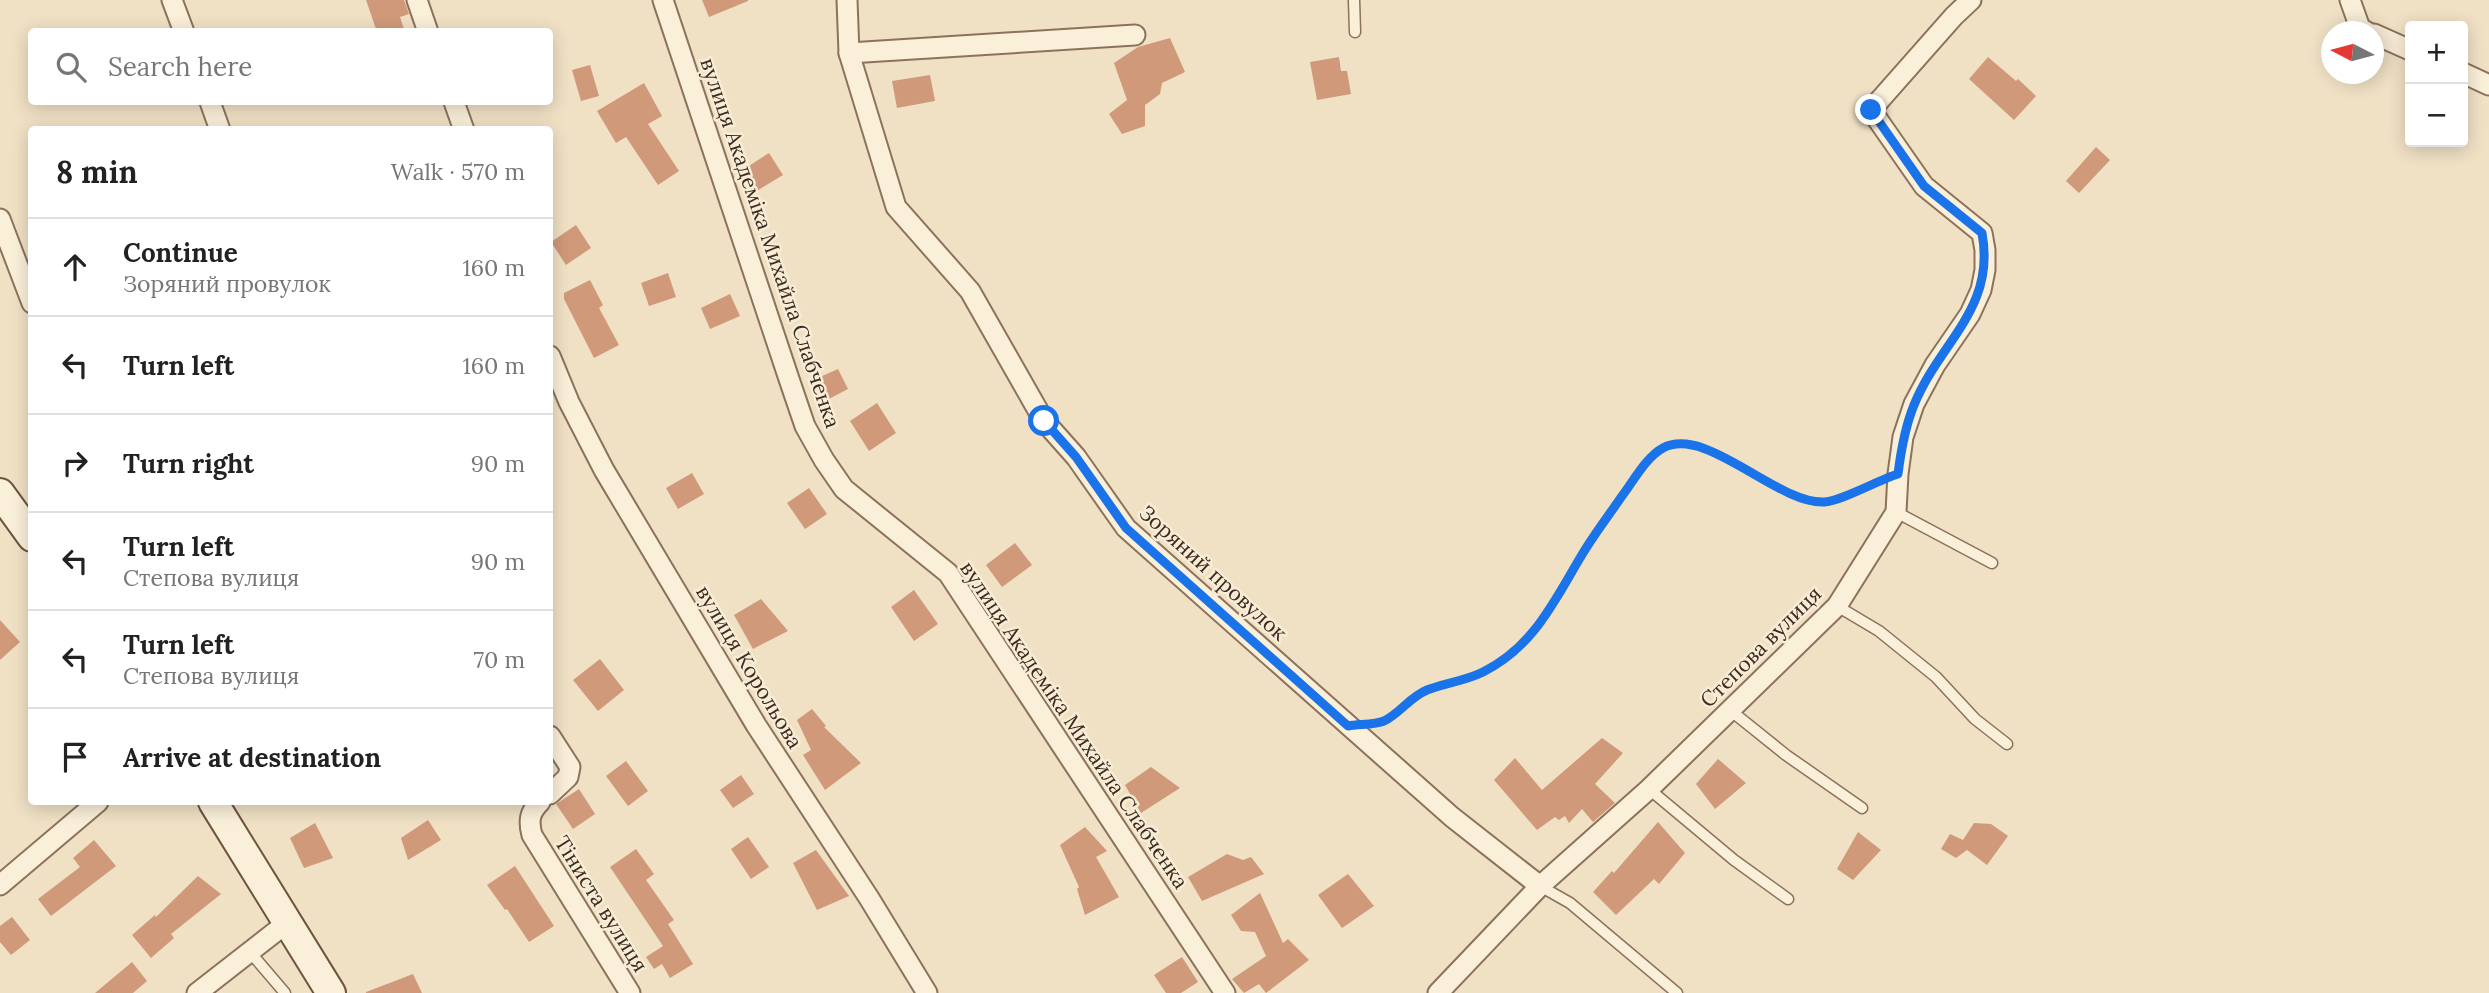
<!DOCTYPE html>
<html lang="en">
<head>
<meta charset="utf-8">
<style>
	:root { --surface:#fff; --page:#f2f2f2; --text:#222; --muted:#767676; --line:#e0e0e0 }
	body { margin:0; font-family:Lora,serif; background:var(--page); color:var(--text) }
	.controls { position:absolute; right:21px; top:21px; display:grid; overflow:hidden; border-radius:7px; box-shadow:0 4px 18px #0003 }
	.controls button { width:63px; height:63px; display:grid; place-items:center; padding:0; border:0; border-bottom:2px solid var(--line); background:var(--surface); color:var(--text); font:35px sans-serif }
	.compass { position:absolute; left:2321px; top:21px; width:63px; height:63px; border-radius:50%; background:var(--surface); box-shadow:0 4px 18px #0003; rotate:276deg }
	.stop { position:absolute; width:21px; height:21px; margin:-16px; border:5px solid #1a73e8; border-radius:50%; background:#fff }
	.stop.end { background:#1a73e8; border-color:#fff; box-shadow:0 2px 7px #0008 }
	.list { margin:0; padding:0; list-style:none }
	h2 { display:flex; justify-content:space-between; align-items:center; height:91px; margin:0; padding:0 28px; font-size:30px }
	h2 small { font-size:23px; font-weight:400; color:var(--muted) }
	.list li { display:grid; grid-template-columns:46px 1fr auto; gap:21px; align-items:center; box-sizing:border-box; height:98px; padding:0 28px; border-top:2px solid var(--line) }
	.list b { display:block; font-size:26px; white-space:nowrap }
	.list p { margin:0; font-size:23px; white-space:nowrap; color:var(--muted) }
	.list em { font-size:23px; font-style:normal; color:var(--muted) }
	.icon { flex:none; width:38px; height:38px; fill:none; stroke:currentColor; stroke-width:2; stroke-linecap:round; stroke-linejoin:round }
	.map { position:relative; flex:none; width:2489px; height:993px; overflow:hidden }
	.search { position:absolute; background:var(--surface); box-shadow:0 4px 18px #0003; left:28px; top:28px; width:525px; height:77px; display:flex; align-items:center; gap:18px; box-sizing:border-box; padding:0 24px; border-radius:7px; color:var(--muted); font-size:26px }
	.panel { position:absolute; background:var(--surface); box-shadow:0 4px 18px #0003; left:28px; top:126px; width:525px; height:679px; border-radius:7px }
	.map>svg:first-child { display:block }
	.building { fill:#d0997a }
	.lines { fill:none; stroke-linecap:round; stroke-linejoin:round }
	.lane-casing { stroke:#8c725a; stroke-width:13 }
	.street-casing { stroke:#8c725a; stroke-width:23 }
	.secondary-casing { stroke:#6e533d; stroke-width:32 }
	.path { stroke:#8c725a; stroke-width:3.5; stroke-dasharray:5 3.5; stroke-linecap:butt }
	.lane { stroke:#faefd9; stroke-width:10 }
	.street { stroke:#faefd9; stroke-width:19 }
	.secondary { stroke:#faefd9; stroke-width:28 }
	.route { stroke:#1a73e8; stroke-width:9 }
	.labels { text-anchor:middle; stroke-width:5; stroke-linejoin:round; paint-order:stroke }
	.street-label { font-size:21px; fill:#3c2b1f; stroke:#f7ecd5 }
</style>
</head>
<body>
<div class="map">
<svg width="2489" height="993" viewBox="0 0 2489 993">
	<rect width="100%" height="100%" fill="#f0e1c5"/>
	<g class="building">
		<polygon points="366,0 404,0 409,14 400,17 405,32 377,32"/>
		<polygon points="702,0 748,0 748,1 709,17"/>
		<polygon points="1170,38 1185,72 1162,83 1160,94 1145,105 1145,126 1122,134 1109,114 1127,100 1114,63 1138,47"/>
		<polygon points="1339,57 1341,71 1347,71 1351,94 1317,100 1310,62"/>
		<polygon points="1988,57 2016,81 2018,79 2036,96 2014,120 1969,79"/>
		<polygon points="590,65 599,96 581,101 572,70"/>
		<polygon points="930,75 935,101 897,108 892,81"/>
		<polygon points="644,83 662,116 648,124 679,171 658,185 626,137 616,143 597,111"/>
		<polygon points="2096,147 2110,160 2079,193 2066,181"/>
		<polygon points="769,153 783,175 755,192 741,171"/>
		<polygon points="576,225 591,248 566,265 551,242"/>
		<polygon points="668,273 676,297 649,306 641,283"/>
		<polygon points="590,280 603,305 599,308 619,345 594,358 564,299 564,293"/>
		<polygon points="730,294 740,316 710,329 701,308"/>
		<polygon points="838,369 848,389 823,402 813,380"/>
		<polygon points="877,403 896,433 869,451 850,421"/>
		<polygon points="692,473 704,494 678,509 666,488"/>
		<polygon points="809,488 827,514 805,529 787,503"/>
		<polygon points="1015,543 1032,565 1002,587 986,565"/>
		<polygon points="914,590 938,624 914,641 891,607"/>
		<polygon points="761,599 788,631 753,649 734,615"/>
		<polygon points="0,620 20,642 0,660"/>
		<polygon points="600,659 624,690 598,711 573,680"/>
		<polygon points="812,709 826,726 824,727 861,763 825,790 803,755 811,750 797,720"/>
		<polygon points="1602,738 1623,753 1595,784 1615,803 1593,822 1582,809 1569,823 1565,816 1559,820 1555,817 1537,830 1494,780 1515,758 1542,790"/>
		<polygon points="1718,759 1746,783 1715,809 1696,784"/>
		<polygon points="626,761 648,791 628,806 606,776"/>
		<polygon points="1151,767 1180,788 1141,813 1125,785"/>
		<polygon points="741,775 754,794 733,808 720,790"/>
		<polygon points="579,789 595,814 573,829 556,804"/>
		<polygon points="428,820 441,840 408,860 401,838"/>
		<polygon points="1658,822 1685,853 1659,884 1654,879 1616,915 1593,892 1612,871 1614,873"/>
		<polygon points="315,823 333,858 304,868 290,838"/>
		<polygon points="1974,823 1991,824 2008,836 1987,865 1967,850 1956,858 1941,849 1950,834 1963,840"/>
		<polygon points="1085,827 1107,851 1096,857 1119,897 1085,915 1077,889 1079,887 1060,845"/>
		<polygon points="1858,832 1881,850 1853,880 1837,869"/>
		<polygon points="748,837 769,867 751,879 731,849"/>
		<polygon points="94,840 116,866 51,916 38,899 80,867 73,858"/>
		<polygon points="636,849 654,874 646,880 674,920 668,924 693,964 670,978 662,964 654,969 646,957 663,946 610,867"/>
		<polygon points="816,850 849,896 817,910 793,863"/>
		<polygon points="1227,854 1243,860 1251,857 1264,874 1202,901 1188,877"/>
		<polygon points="515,866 554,926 529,942 507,909 505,910 487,885"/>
		<polygon points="1348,874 1374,906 1342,928 1318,895"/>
		<polygon points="198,876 221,894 171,934 174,938 151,958 132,935 155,915 156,917"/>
		<polygon points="1260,893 1283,943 1288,939 1309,960 1266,993 1259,984 1244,993 1232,979 1266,956 1255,932 1241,931 1231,915"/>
		<polygon points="12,917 30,940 11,955 0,942 0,926"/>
		<polygon points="1182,957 1198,982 1181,993 1166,993 1154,975"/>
		<polygon points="132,962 147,981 133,993 95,993"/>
		<polygon points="413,974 422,993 366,993 366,992"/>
	</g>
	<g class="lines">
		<g class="lane-casing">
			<g id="lane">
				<polyline points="1354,0 1355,32"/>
				<polyline points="1896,512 1992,563"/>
				<polyline points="1837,606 1879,631 1936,677 1975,719 2007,744"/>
				<polyline points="1730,710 1786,755 1862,808"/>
				<polyline points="1649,789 1734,860 1788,899"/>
				<polyline points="1540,886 1570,903 1677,993"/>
				<polyline points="250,952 285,993"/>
			</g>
		</g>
		<g class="street-casing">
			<g id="street">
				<polyline points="172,0 184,32"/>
				<polyline points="417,0 428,32"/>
				<polyline points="663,0 789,379 805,426 824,460 844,489 948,573 1225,993"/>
				<polyline points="847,0 849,53 896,207 970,291 1044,421 1076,457 1126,528 1452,817 1540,886"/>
				<polyline points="2350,0 2360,28 2367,32"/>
				<polyline points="2374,34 2410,50"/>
				<polyline points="849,53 1135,35"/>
				<polyline points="2463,73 2489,85"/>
				<polyline points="210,102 220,130"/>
				<polyline points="454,102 464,130"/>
				<polyline points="0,219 32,303"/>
				<polyline points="550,356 569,402 604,470 756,725 869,898 927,993"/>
				<polyline points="550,736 570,767 568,777 550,794"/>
				<path d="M540 802C530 812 528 820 532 835L630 993"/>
				<polyline points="0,885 98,802"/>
				<polyline points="197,993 288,922"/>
				<polyline points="1438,993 1540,886 1649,789 1837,606 1896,512 1898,474 1903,437 1914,404 1935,365 1970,314 1981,290 1985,270 1985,250 1982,233 1924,186 1871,110 1954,16 1971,0"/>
			</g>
		</g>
		<g class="secondary-casing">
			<g id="secondary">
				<polyline points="0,493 32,537"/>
				<polyline points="213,802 331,993"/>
			</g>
		</g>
		<polyline class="path" points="1374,723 1384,721 1426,691 1484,672 1502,660 1524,641 1548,614 1600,525 1646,464 1661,449 1676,444 1692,445 1724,457 1749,472 1812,501 1826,502 1879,480"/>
		<use href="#lane" class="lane"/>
		<use href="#street" class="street"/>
		<use href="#secondary" class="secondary"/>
	</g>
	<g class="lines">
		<path class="route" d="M1044 421 1076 457 1126 528 1348 726C1359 724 1374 725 1384 721 1400 713 1410 697 1427 690 1445 683 1465 681 1483 672 1535 646 1555 599 1583 553 1595 533 1609 515 1622 496 1633 482 1646 457 1663 448 1706 425 1777 504 1824 502 1842 501 1878 480 1898 474 1901 450 1905 427 1914 405 1940 341 1996 309 1982 233L1924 186 1871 110"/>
	</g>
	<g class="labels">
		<g class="street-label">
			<text transform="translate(770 243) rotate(71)" y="7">вулиця Академіка Михайла Слабченка</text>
			<text transform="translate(1213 573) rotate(42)" y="7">Зоряний провулок</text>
			<text transform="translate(1761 647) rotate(-45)" y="7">Степова вулиця</text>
			<text transform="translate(749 667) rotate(59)" y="7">вулиця Корольова</text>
			<text transform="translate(1074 725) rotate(56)" y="7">вулиця Академіка Михайла Слабченка</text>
			<text transform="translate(601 904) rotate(58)" y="7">Тіниста вулиця</text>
		</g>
	</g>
</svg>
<div class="controls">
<button>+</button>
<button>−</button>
</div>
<svg class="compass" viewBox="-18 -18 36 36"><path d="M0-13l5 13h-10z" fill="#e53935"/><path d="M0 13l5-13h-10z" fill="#767676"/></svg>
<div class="stop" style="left:1044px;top:421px"></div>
<div class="stop end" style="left:1871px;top:110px"></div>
<div class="search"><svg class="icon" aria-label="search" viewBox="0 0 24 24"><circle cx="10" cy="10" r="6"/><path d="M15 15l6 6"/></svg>Search here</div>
<section class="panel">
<h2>8 min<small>Walk · 570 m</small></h2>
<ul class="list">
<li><svg class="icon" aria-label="ahead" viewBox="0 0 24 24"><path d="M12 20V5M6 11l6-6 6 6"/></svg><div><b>Continue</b><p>Зоряний провулок</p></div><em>160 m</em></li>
<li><svg class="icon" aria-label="left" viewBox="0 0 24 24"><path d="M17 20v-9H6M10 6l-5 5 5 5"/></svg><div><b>Turn left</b></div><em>160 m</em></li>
<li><svg class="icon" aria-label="right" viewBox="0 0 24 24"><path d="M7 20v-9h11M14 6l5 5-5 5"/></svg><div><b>Turn right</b></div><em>90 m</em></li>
<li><svg class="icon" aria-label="left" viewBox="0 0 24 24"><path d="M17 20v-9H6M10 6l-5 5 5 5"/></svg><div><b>Turn left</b><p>Степова вулиця</p></div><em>90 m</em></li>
<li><svg class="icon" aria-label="left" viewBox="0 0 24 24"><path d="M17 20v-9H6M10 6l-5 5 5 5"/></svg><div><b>Turn left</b><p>Степова вулиця</p></div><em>70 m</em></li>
<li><svg class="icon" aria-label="arrive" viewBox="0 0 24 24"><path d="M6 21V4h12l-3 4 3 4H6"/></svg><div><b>Arrive at destination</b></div></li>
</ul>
</section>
</div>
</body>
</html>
